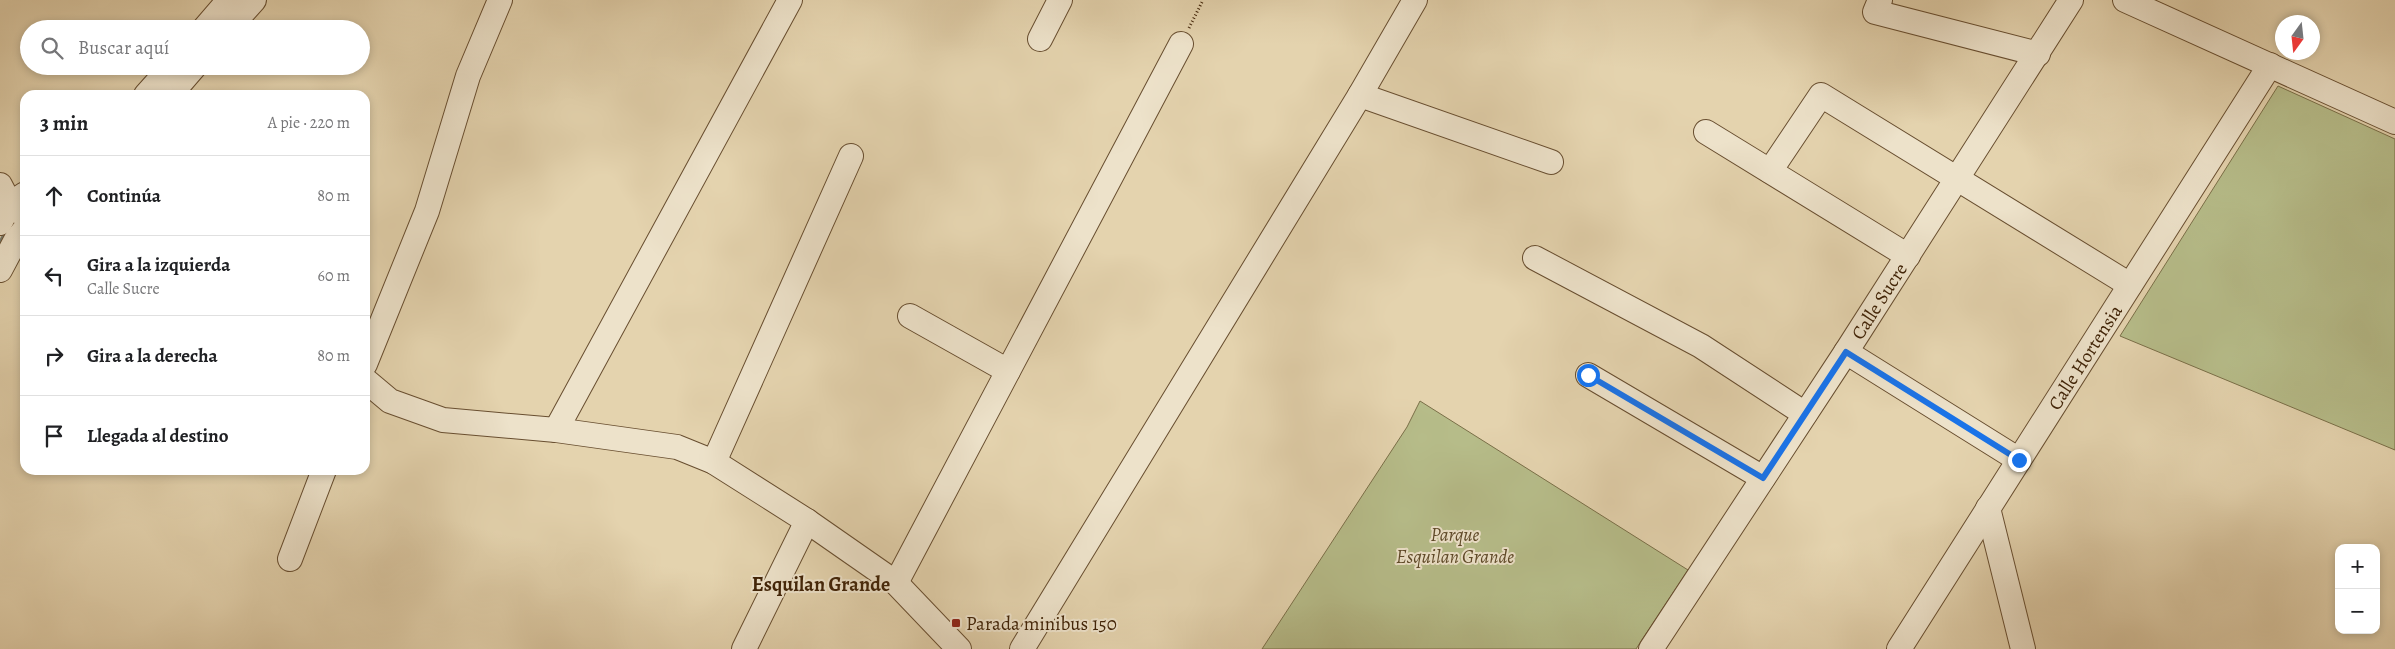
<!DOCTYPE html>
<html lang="es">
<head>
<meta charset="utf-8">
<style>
	:root { --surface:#fff; --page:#f2f2f2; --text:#202124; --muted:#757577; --line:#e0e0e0 }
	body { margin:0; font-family:Alegreya,serif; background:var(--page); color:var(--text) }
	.controls { position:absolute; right:15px; bottom:15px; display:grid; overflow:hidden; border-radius:10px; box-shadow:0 2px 8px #0003 }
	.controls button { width:45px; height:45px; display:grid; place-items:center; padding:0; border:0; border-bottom:1px solid var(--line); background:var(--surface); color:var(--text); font:25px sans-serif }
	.compass { position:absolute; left:2275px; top:15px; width:45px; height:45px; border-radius:50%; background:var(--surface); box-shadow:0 2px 8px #0003; rotate:195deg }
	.stop { position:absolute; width:15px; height:15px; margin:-11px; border:4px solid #1a73e8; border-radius:50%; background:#fff }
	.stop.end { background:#1a73e8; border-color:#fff; box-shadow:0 1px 5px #0008 }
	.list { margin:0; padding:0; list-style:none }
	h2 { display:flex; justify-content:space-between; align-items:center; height:65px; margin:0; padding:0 20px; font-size:21px }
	h2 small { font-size:16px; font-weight:400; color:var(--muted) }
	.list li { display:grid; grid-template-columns:32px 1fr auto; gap:15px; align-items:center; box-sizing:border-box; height:80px; padding:0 20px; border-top:1px solid var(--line) }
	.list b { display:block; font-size:19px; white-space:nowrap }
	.list p { margin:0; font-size:16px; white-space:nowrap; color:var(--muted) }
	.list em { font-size:16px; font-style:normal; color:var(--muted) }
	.icon { flex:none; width:28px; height:28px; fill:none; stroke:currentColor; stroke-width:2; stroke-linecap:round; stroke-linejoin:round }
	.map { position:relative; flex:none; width:2395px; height:649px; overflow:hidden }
	.search { position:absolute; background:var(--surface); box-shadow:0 2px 8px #0003; left:20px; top:20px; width:350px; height:55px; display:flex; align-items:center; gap:12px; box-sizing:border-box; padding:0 18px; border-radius:28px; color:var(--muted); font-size:19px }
	.panel { position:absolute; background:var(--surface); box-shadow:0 2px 8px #0003; left:20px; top:90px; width:350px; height:385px; border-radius:15px }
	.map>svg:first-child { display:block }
	.green { fill:#b6bc89; stroke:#7a6f48 }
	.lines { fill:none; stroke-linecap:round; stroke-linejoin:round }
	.stream { stroke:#757b6f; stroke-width:5 }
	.minor-casing { stroke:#684e30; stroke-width:26 }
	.path { stroke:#3f2206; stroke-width:3; stroke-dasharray:1 2.5; stroke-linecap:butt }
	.minor { stroke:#ede2ca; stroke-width:24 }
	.route { stroke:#1a73e8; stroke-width:6 }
	.poi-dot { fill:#8f2418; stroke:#ede2ca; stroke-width:2 }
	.labels { text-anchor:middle; stroke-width:4; stroke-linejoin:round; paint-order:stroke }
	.street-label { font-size:19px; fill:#3f2206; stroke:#ede2ca }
	.park-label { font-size:19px; font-style:italic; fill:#5d4827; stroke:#ede2ca }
	.poi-label { font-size:19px; fill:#3f2206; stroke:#ede2ca; text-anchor:start }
	.neighbourhood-label { font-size:20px; font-weight:bold; fill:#3f2206; stroke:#ede2ca }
</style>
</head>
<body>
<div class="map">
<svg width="2395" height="649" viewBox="0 0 2395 649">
	<rect width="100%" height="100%" fill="#e4d3ae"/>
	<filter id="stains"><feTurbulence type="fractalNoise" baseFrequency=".004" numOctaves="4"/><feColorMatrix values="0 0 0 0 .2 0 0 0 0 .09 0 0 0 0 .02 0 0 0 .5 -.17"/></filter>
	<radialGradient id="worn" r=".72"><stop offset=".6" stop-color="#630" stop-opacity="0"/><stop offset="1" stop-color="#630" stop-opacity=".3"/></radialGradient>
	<g class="green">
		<polygon points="2278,86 2395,139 2395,450 2120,336"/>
		<polygon points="1420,401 1688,570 1636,649 1262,649 1407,427"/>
	</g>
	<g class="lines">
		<polyline class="stream" points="0,244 8,229"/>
		<g class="minor-casing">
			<g id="minor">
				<polyline points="1880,0 1875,12 2038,54"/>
				<polyline points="2125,0 2395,122"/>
				<polyline points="204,29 229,0"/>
				<polyline points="228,29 254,0"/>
				<polyline points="1040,39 1060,0"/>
				<polyline points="146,95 172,66"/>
				<polyline points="170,95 195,66"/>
				<polyline points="1360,95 1551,162"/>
				<polyline points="1706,132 1908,256"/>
				<polyline points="1770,171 1821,95 2130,285"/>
				<polyline points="0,185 10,204 25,216"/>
				<polyline points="0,223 10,204 25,194"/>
				<polyline points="1535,258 1701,346 1805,414"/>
				<polyline points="0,270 16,240 25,229"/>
				<polyline points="910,316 1008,371"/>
				<polyline points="1846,352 2019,460"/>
				<polyline points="365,364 427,211 468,76 500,0"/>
				<polyline points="1588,375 1763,478"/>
				<polyline points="365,380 390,401 443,420 556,430 677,447 714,462 807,521 896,583 959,649"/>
				<polyline points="556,430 790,0"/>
				<polyline points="714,462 851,156"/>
				<polyline points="1988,508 2023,649"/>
				<polyline points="290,559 324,470"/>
				<polyline points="896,583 1181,44"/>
				<polyline points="744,649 807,521"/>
				<polyline points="1022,649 1360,95 1415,0"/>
				<path id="s1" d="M1651 649 1846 352 2071 0"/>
				<path id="s2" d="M1899 649 2270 65"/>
			</g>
		</g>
		<polyline class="path" points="1189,28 1203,0"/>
		<use href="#minor" class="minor"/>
	</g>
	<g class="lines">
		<polyline class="route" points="1588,375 1763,478 1846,352 2019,460"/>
	</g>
	<rect class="poi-dot" x="951" y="618" width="10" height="10" rx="2.5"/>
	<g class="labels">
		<g class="street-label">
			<text dy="7" stroke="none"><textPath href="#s1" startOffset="416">Calle Sucre</textPath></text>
			<text dy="7" stroke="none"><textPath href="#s2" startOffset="346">Calle Hortensia</textPath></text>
		</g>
		<g class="park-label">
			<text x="1455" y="541">Parque<tspan x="1455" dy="22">Esquilan Grande</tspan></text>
		</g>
		<g class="poi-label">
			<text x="966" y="630">Parada minibus 150</text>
		</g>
		<g class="neighbourhood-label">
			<text x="821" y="591">Esquilan Grande</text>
		</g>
	</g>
	<rect width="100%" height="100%" filter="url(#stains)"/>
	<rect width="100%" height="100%" fill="url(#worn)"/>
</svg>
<div class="controls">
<button>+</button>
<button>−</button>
</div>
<svg class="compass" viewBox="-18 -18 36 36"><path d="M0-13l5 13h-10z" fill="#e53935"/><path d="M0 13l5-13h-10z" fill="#757577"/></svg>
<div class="stop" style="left:1588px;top:375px"></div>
<div class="stop end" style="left:2019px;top:460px"></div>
<div class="search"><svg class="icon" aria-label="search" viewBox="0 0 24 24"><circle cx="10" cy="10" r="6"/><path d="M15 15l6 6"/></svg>Buscar aquí</div>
<section class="panel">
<h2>3 min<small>A pie · 220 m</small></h2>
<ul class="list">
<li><svg class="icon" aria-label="ahead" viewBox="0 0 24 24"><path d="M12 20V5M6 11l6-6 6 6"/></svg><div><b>Continúa</b></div><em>80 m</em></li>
<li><svg class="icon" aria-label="left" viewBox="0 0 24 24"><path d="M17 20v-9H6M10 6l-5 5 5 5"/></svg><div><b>Gira a la izquierda</b><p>Calle Sucre</p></div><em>60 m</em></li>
<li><svg class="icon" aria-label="right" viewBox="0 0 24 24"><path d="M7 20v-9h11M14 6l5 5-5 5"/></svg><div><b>Gira a la derecha</b></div><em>80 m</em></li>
<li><svg class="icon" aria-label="arrive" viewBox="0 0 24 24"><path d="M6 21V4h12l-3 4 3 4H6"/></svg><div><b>Llegada al destino</b></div></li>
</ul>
</section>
</div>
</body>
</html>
